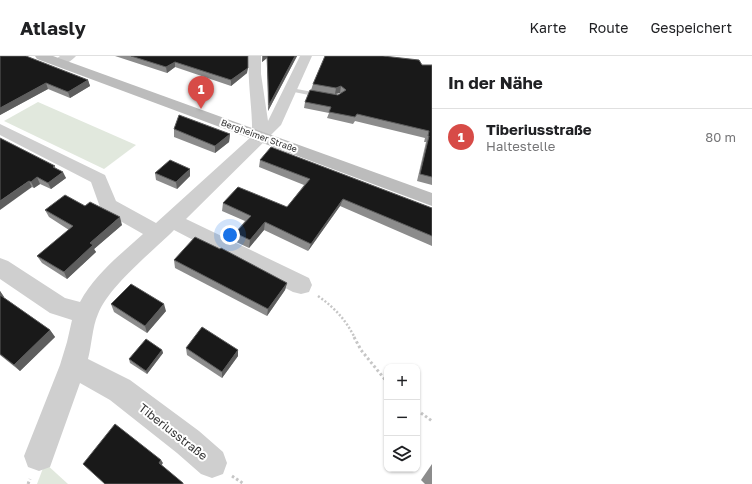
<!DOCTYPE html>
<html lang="de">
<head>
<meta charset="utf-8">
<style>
	:root { --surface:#fff; --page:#f2f2f2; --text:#202124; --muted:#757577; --line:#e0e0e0; --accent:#d74b47 }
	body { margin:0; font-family:"Golos Text",sans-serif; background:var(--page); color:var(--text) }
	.controls { position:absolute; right:12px; bottom:12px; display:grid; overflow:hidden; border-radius:8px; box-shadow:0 1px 3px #0004 }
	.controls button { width:36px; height:36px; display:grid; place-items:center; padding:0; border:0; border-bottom:1px solid var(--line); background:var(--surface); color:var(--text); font:20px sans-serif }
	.you { position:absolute; left:230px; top:179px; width:14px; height:14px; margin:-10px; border:3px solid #fff; border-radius:50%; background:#1a73e8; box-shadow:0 0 0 6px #1a73e833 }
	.badge { display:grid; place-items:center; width:26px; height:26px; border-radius:50%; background:var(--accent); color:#fff; font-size:13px; font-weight:700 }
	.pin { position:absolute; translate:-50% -33px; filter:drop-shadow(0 1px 2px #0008) }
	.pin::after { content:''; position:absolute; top:21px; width:14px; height:12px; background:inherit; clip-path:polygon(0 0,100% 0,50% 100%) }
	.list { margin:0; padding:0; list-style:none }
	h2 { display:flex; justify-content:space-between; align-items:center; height:52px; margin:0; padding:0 16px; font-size:17px }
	h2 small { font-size:13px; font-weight:400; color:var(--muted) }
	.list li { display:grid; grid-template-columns:26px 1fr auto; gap:12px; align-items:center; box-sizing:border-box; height:56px; padding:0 16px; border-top:1px solid var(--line) }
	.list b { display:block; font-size:15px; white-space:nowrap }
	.list p { margin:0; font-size:13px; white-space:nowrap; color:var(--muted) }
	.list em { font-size:13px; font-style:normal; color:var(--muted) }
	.icon { flex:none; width:22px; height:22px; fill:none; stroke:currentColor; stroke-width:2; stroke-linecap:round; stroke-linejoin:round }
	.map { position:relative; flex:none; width:432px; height:428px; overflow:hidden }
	header { display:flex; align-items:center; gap:24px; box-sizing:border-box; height:56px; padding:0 20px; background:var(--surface); border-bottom:1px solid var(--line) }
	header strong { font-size:19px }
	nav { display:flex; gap:22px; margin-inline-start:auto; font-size:14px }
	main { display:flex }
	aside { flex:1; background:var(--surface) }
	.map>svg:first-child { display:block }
	.green { fill:#e1e8dd }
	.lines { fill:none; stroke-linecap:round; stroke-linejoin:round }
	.path-far1 { stroke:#c6c6c6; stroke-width:2.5; stroke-dasharray:2 2; stroke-linecap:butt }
	.path { stroke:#c6c6c6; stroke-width:3; stroke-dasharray:2.5 2.5; stroke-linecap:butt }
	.lane { fill:#cfcfcf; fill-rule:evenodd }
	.street { fill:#cfcfcf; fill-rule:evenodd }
	.secondary { fill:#bcbcbc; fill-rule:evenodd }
	.wall { fill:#8c8c8c; fill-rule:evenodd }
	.shaded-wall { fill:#5e5e5e }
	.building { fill:#191919; stroke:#5e5e5e }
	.labels { text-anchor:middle; stroke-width:4; stroke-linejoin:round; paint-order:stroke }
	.far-street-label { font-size:9px; fill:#323232; stroke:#fff }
	.near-street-label { font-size:12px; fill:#323232; stroke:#fff }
</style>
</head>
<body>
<header>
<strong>Atlasly</strong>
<nav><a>Karte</a><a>Route</a><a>Gespeichert</a></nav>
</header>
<main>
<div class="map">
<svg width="432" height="428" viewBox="0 0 432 428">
	<rect width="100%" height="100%" fill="#fff"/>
	<g class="green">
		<polygon points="38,46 136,89 104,113 4,65"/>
		<polygon points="45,407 68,428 37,428"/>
	</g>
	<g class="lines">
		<path class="path-far1" d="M318 240C335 252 345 263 355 282"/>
		<g class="path">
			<polyline points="354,281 361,294 387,326"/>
			<polyline points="417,354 432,365"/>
			<polyline points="232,420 244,428"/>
			<polyline points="28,428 30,423"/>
		</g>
		<polygon class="lane" points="291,32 324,38 328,40 324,42 289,35 288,34"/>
		<g class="street">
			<path d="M60 0H76C71 6 61 11 54 9L52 6Z"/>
			<path d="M249 0H261V18L268 65 300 0H312L281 69 186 163 309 222 312 229 309 236 301 238 293 236 174 174C152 196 109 230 98 258 92 272 92 288 88 303L130 324 199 375 223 396 227 407 223 418 212 422 201 418 177 397 110 344 80 327 50 411 39 415 28 411 24 400 60 309 67 286 72 264 50 257 0 223V202L8 205 65 242 80 246C95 218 120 199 143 178L101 154 91 126 0 79V68L105 119 116 145 156 167 252 80C253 53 247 27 249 0Z"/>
		</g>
		<polygon class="secondary" points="35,0 53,0 432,137 432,150 37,3"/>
	</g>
	<g class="wall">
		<polygon points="0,0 88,24 90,30 70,42 48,33 0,59"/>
		<polygon points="115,0 248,0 247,17 231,30 175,11 167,17"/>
		<polygon points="262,0 297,0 268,55 267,2 262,6"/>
		<path d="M422 9H432V129L417 125 426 86H424L425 82 355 65 353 68 327 62 329 57 304 52 305 46 311 34 313 28ZM340 37 341 38 338 39 335 38Z"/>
		<polygon points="174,73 230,78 229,86 215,97 174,81"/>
		<polygon points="0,82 56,112 66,122 51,133 40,128 34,132 32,131"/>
		<polygon points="260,104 432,152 432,190 340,150 308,195 264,174 249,192 234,185 235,177 245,165 222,155 223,147 287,151 304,129 259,111"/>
		<polygon points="155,117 190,120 177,133 156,124"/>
		<polygon points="85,150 122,169 94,193 96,196 67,223 42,207 37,200 69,174 49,161 45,154"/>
		<polygon points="174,204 287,227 285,234 267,260 175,212"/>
		<polygon points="0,235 4,241 3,241 50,274 55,281 20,315 0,299"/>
		<polygon points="111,248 166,255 147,277 114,256"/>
		<polygon points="186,292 238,300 222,322 187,299"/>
		<polygon points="162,294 163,297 147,318 130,307 129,303"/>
		<polygon points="432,408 432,428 425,428 421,424"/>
	</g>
	<g class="shaded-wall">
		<polygon points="263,0 267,0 267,2 262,6"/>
		<polygon points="295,0 297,0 268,55 269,49"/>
		<polygon points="175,6 175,11 167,17 166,11"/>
		<polygon points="248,12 247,17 231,30 231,24"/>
		<polygon points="88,24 90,30 70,42 68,36"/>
		<polygon points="46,27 48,33 0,59 0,52"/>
		<polygon points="341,30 340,37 335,38 336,32"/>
		<polygon points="230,78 229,86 215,97 215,90"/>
		<polygon points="190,113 190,120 177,133 176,126"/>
		<polygon points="63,116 66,122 51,133 48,127"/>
		<polygon points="37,121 40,128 34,132 31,126"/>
		<polygon points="29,125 32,131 0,154 0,145"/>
		<polygon points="343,143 340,150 308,195 311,188"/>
		<polygon points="120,161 122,169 94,193 96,196 67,223 64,216 90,187"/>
		<polygon points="265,166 264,174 249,192 250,184"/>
		<polygon points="287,227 285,234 267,260 268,253"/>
		<polygon points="0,235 4,241 2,243 0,241"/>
		<polygon points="164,248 166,255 147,277 145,270"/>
		<polygon points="50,274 55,281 20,315 14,309"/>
		<polygon points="162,294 163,297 147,318 146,315"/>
		<polygon points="238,294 238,300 222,322 222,316"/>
		<polygon points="161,404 163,407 161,410 159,407"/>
	</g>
	<g class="building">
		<polygon points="0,0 26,0 88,24 68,36 46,27 0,52"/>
		<polygon points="131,0 248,0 248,12 231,24 175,6 166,11"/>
		<polygon points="267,0 295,0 269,49"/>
		<polygon points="325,0 383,0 419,4 422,9 432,9 432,121 420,118 429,80 428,80 429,75 357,58 355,61 329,56 331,51 305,46 310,34 338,39 346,34 341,30 336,32 313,28"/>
		<polygon points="179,59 230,78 215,90 174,73"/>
		<polygon points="0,82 55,110 53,111 63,116 48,127 37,121 31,126 29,125 0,145"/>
		<polygon points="271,91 432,152 432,180 343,143 311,188 265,166 250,184 235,177 251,160 223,147 238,131 287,151 310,123 260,104"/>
		<polygon points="170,104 190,113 176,126 155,117"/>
		<polygon points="65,139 85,150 90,146 120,161 90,187 93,189 64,216 37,200 73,170 45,154"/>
		<polygon points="195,181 220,193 221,192 287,227 268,253 174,204"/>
		<polygon points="131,228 164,248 145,270 111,248"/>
		<polygon points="0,239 50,274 14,309 0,298"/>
		<polygon points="202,271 238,294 222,316 186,292"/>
		<polygon points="146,283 162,294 146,315 129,303"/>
		<polygon points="115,368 161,404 159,407 183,427 183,428 105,428 83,408"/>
	</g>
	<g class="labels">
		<g class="far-street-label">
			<text transform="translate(259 80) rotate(20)" y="3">Bergheimer Straße</text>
		</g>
		<g class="near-street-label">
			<text transform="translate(173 376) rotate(38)" y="4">Tiberiusstraße</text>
		</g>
	</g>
</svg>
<div class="controls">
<button>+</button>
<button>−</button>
<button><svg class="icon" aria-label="layers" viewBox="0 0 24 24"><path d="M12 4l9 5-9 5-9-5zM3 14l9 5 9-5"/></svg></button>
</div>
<div class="you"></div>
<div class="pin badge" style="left:201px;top:53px">1</div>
</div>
<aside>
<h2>In der Nähe<small></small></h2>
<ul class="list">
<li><span class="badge">1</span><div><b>Tiberiusstraße</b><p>Haltestelle</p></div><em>80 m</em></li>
</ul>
</aside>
</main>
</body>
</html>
